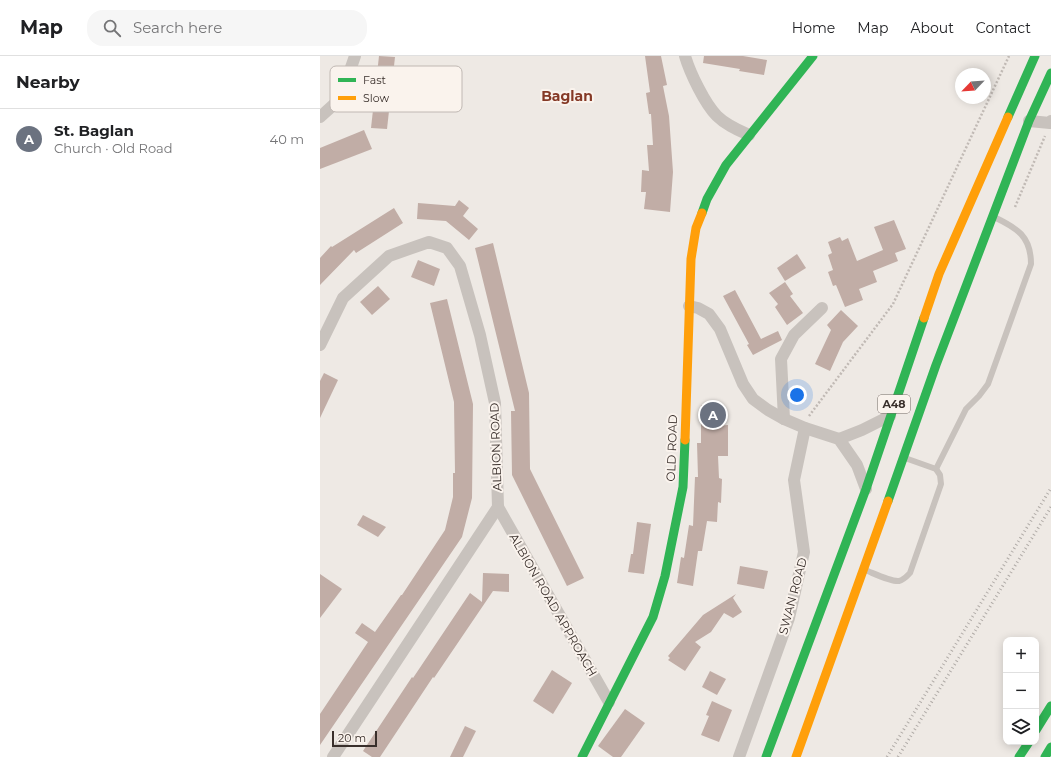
<!DOCTYPE html>
<html lang="en">
<head>
<meta charset="utf-8">
<style>
	:root { --surface:#fff; --page:#f6f6f6; --text:#202124; --muted:#757577; --line:#e0e0e0; --accent:#7c3aed }
	body { margin:0; font-family:Montserrat,sans-serif; background:var(--page); color:var(--text) }
	.controls { position:absolute; right:12px; bottom:12px; display:grid; overflow:hidden; border-radius:8px; box-shadow:0 2px 10px #0003 }
	.controls button { width:36px; height:36px; display:grid; place-items:center; padding:0; border:0; border-bottom:1px solid var(--line); background:var(--surface); color:var(--text); font:20px sans-serif }
	.compass { position:absolute; left:635px; top:12px; width:36px; height:36px; border-radius:50%; background:var(--surface); box-shadow:0 2px 10px #0003; rotate:245deg }
	.scale { position:absolute; left:12px; bottom:10px; width:45px; box-sizing:border-box; padding-left:4px; border:2px solid #392f2b; border-top:0; font-size:11px; line-height:14px; white-space:nowrap; color:#392f2b; -webkit-text-stroke:3px #faf3ed; paint-order:stroke }
	.you { position:absolute; left:477px; top:339px; width:14px; height:14px; margin:-10px; border:3px solid #fff; border-radius:50%; background:#1a73e8; box-shadow:0 0 0 6px #1a73e833 }
	.badge { display:grid; place-items:center; width:26px; height:26px; border-radius:50%; background:var(--accent); color:#fff; font-size:13px; font-weight:700 }
	.pin { position:absolute; translate:-50% -50%; border:2px solid #fff; box-shadow:0 1px 4px #0006 }
	.list { margin:0; padding:0; list-style:none }
	h2 { display:flex; justify-content:space-between; align-items:center; height:52px; margin:0; padding:0 16px; font-size:17px }
	h2 small { font-size:13px; font-weight:400; color:var(--muted) }
	.list li { display:grid; grid-template-columns:26px 1fr auto; gap:12px; align-items:center; box-sizing:border-box; height:60px; padding:0 16px; border-top:1px solid var(--line) }
	.list b { display:block; font-size:15px; white-space:nowrap }
	.list p { margin:0; font-size:13px; white-space:nowrap; color:var(--muted) }
	.list em { font-size:13px; font-style:normal; color:var(--muted) }
	.icon { flex:none; width:22px; height:22px; fill:none; stroke:currentColor; stroke-width:2; stroke-linecap:round; stroke-linejoin:round }
	.map { position:relative; flex:none; width:731px; height:701px; overflow:hidden }
	header { display:flex; align-items:center; gap:24px; box-sizing:border-box; height:56px; padding:0 20px; background:var(--surface); border-bottom:1px solid var(--line) }
	header strong { font-size:19px }
	nav { display:flex; gap:22px; margin-inline-start:auto; font-size:14px }
	.search { width:280px; height:36px; background:var(--page); display:flex; align-items:center; gap:10px; box-sizing:border-box; padding:0 14px; border-radius:16px; color:var(--muted); font-size:15px }
	main { display:flex }
	aside { flex:1; background:var(--surface) }
	.map>svg:first-child { display:block }
	.building { fill:#c1ada6 }
	.lines { fill:none; stroke-linecap:round; stroke-linejoin:round }
	.path { stroke:#c1bab5; stroke-width:2.5; stroke-dasharray:2 2; stroke-linecap:butt }
	.lane { stroke:#c8c2bd; stroke-width:6 }
	.street { stroke:#c8c2bd; stroke-width:12 }
	.fast { stroke:#30b455; stroke-width:9 }
	.slow { stroke:#ff9f0a; stroke-width:9 }
	.rail { stroke:#b0aba7; stroke-width:3; stroke-dasharray:1 3; stroke-linecap:butt }
	.labels { text-anchor:middle; stroke-width:4; stroke-linejoin:round; paint-order:stroke }
	.shield { fill:#faf3ed; stroke:#736a65; stroke-width:1 }
	.shield-label { font-size:11px; font-weight:bold; fill:#392f2b }
	.street-label { font-size:12px; fill:#392f2b; stroke:#faf3ed }
	.quarter-label { font-size:14px; font-weight:bold; fill:#853926; stroke:#faf3ed }
	.key { fill:#faf3ed; stroke:#c0b8b3; stroke-width:1 }
	.key-label { font-size:11px; fill:#392f2b }
</style>
</head>
<body>
<header>
<strong>Map</strong>
<div class="search"><svg class="icon" aria-label="search" viewBox="0 0 24 24"><circle cx="10" cy="10" r="6"/><path d="M15 15l6 6"/></svg>Search here</div>
<nav><a>Home</a><a>Map</a><a>About</a><a>Contact</a></nav>
</header>
<main>
<aside>
<h2>Nearby<small></small></h2>
<ul class="list">
<li><span class="badge" style="background:#6b7280">A</span><div><b>St. Baglan</b><p>Church · Old Road</p></div><em>40 m</em></li>
</ul>
</aside>
<div class="map">
<svg width="731" height="701" viewBox="0 0 731 701">
	<rect width="100%" height="100%" fill="#eee9e4"/>
	<g class="building">
		<polygon points="59,0 75,1 67,73 51,72"/>
		<polygon points="325,0 341,0 347,29 343,30 349,60 353,116 350,156 324,153 326,136 321,136 322,114 329,115 327,89 333,89 331,58 329,58 326,37 330,36"/>
		<polygon points="384,0 423,0 447,4 444,19 419,15 420,13 383,7"/>
		<polygon points="44,74 52,93 0,113 0,92"/>
		<polygon points="139,144 149,152 143,160 158,173 149,184 126,165 97,163 98,147 135,150"/>
		<polygon points="74,152 83,167 36,197 34,194 0,229 0,202 11,190 12,191"/>
		<polygon points="574,164 586,193 575,197 578,205 553,215 557,226 539,233 543,244 525,251 516,229 513,230 508,216 513,214 508,199 512,197 508,186 520,181 522,185 528,182 537,205 563,194 554,171"/>
		<polygon points="173,187 209,337 210,413 264,522 247,530 192,419 191,355 195,355 155,192"/>
		<polygon points="477,198 486,212 465,225 457,212"/>
		<polygon points="98,204 120,213 114,230 91,221"/>
		<polygon points="465,226 473,238 470,240 483,257 467,269 455,251 458,248 449,237"/>
		<polygon points="58,230 70,243 52,259 40,246"/>
		<polygon points="415,234 441,283 458,275 462,284 433,299 427,289 429,288 403,240"/>
		<polygon points="127,243 153,348 152,442 142,481 0,689 0,658 48,586 35,577 42,567 55,576 81,539 82,539 125,474 133,441 133,417 135,417 134,346 110,247"/>
		<polygon points="521,254 538,270 523,286 510,315 495,308 511,274 507,269"/>
		<polygon points="4,317 18,324 0,362 0,325"/>
		<polygon points="381,349 397,349 397,370 408,369 408,400 398,400 399,422 402,423 401,447 398,446 397,466 387,465 382,495 378,495 373,530 357,527 361,501 364,502 369,469 373,470 375,421 378,421 377,387 381,387"/>
		<polygon points="43,459 66,471 58,481 37,469"/>
		<polygon points="317,466 331,468 324,518 308,516 311,498 313,498"/>
		<polygon points="420,510 448,515 444,533 417,528"/>
		<polygon points="163,517 189,518 189,536 173,535 114,622 113,621 60,701 52,701 43,695 92,621 93,622 150,537 162,546"/>
		<polygon points="0,518 22,533 0,562"/>
		<polygon points="416,538 413,542 422,556 413,562 404,557 391,576 375,586 381,591 365,615 348,604 350,602 348,600 383,559"/>
		<polygon points="232,614 252,627 233,658 213,645"/>
		<polygon points="390,615 406,623 397,639 382,631"/>
		<polygon points="392,645 412,654 399,686 381,679 389,660 386,659"/>
		<polygon points="305,653 325,667 301,701 293,701 278,690"/>
		<polygon points="145,670 156,675 143,701 130,701"/>
	</g>
	<g class="lines">
		<g class="path">
			<polyline points="695,151 725,80"/>
			<polyline points="489,360 573,248 689,0"/>
		</g>
		<g class="lane">
			<path d="M616 413 646 353 659 340 668 328 711 208C711 180 697 172 674 161"/>
			<path d="M545 514C553 517 571 526 579 525 584 524 587 520 590 517L621 428 620 419 616 413 585 402"/>
		</g>
		<g class="street">
			<path d="M365 0C370 17 385 48 397 60 406 69 418 74 429 79"/>
			<polyline points="0,61 20,43 35,0"/>
			<polyline points="709,65 730,67 731,65"/>
			<polyline points="369,250 378,252 389,258 400,273 423,328 433,343 448,354 464,363 485,372 519,383 537,409 546,433"/>
			<polyline points="0,289 23,242 69,200 109,186 127,192 140,210 160,279 175,347 178,451 13,701"/>
			<polyline points="464,363 461,303 474,279 502,252"/>
			<polyline points="519,383 542,374 570,360"/>
			<polyline points="178,451 289,646"/>
			<polyline points="419,701 469,562 484,496 474,424 485,372"/>
		</g>
		<g class="fast">
			<polyline points="688,61 715,0"/>
			<polyline points="382,157 387,143 406,109 493,0"/>
			<polyline points="568,445 616,309 709,65 731,17"/>
			<polyline points="716,674 731,650"/>
			<polyline points="262,701 333,561 345,520 363,431 365,384"/>
			<polyline points="446,701 546,433 604,262"/>
			<polyline points="699,701 709,686"/>
			<polyline points="725,701 731,691"/>
		</g>
		<g class="slow">
			<polyline points="604,262 619,218 688,61"/>
			<polyline points="365,384 371,203 376,172 382,157"/>
			<polyline points="476,701 568,445"/>
		</g>
		<g class="rail">
			<polyline points="567,701 731,432"/>
			<polyline points="578,701 731,451"/>
		</g>
	</g>
	<g class="labels">
		<rect class="shield" x="558" y="339" width="32" height="18" rx="3"/>
		<g class="shield-label">
			<text x="574" y="352">A48</text>
		</g>
		<g class="street-label">
			<text transform="translate(176 391) rotate(-92)" y="4">ALBION ROAD</text>
			<text transform="translate(352 392) rotate(-88)" y="4">OLD ROAD</text>
			<text transform="translate(473 540) rotate(-75)" y="4">SWAN ROAD</text>
			<text transform="translate(233 549) rotate(60)" y="4">ALBION ROAD APPROACH</text>
		</g>
		<g class="quarter-label">
			<text x="247" y="45">Baglan</text>
		</g>
	</g>
	<rect x="10" y="10" width="132" height="46" rx="6" class="key"/>
	<rect x="18" y="22" width="18" height="4" fill="#30b455"/>
	<rect x="18" y="40" width="18" height="4" fill="#ff9f0a"/>
	<g class="key-label">
		<text x="43" y="28">Fast</text>
		<text x="43" y="46">Slow</text>
	</g>
</svg>
<div class="controls">
<button>+</button>
<button>−</button>
<button><svg class="icon" aria-label="layers" viewBox="0 0 24 24"><path d="M12 4l9 5-9 5-9-5zM3 14l9 5 9-5"/></svg></button>
</div>
<svg class="compass" viewBox="-18 -18 36 36"><path d="M0-13l5 13h-10z" fill="#e53935"/><path d="M0 13l5-13h-10z" fill="#757577"/></svg>
<div class="scale">20 m</div>
<div class="you"></div>
<div class="pin badge" style="left:393px;top:359px;background:#6b7280">A</div>
</div>
</main>
</body>
</html>
